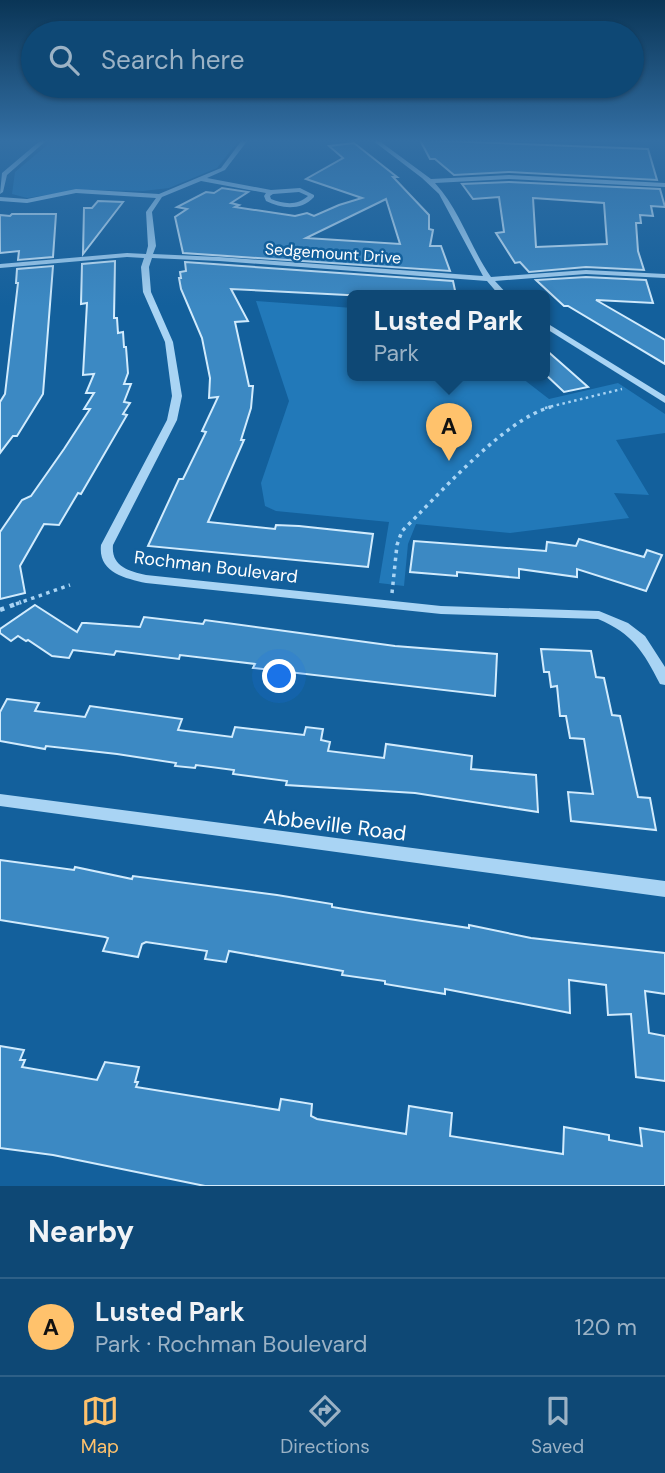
<!DOCTYPE html>
<html lang="en">
<head>
<meta charset="utf-8">
<style>
	:root { --surface:#0e4875; --page:#174f7a; --text:#f1f3f6; --muted:#9bb2c5; --line:#2e6087; --accent:#ffc26c }
	body { margin:0; font-family:"DM Sans",sans-serif; background:var(--page); color:var(--text) }
	.you { position:absolute; left:280px; top:677px; width:24px; height:24px; margin:-18px; border:5px solid #fff; border-radius:50%; background:#1a73e8; box-shadow:0 0 0 10px #1a73e833 }
	.badge { display:grid; place-items:center; width:46px; height:46px; border-radius:50%; background:var(--accent); color:#111; font-size:23px; font-weight:700 }
	.pin { position:absolute; translate:-50% -58px; filter:drop-shadow(0 2px 4px #0008) }
	.pin::after { content:''; position:absolute; top:37px; width:24px; height:21px; background:inherit; clip-path:polygon(0 0,100% 0,50% 100%) }
	.popup { position:absolute; left:347px; top:290px; width:203px; height:91px; box-sizing:border-box; display:grid; place-content:center; border-radius:10px; background:var(--surface); filter:drop-shadow(0 2px 5px #0005); font-size:23px; white-space:nowrap; color:var(--muted) }
	.popup b { font-size:26px; color:var(--text) }
	.popup::after { content:''; position:absolute; left:50%; top:100%; margin-left:-14px; border:14px solid transparent; border-top-color:var(--surface) }
	.list { margin:0; padding:0; list-style:none }
	h2 { display:flex; justify-content:space-between; align-items:center; height:91px; margin:0; padding:0 28px; font-size:30px }
	h2 small { font-size:23px; font-weight:400; color:var(--muted) }
	.list li { display:grid; grid-template-columns:46px 1fr auto; gap:21px; align-items:center; box-sizing:border-box; height:98px; padding:0 28px; border-top:2px solid var(--line) }
	.list b { display:block; font-size:26px; white-space:nowrap }
	.list p { margin:0; font-size:23px; white-space:nowrap; color:var(--muted) }
	.list em { font-size:23px; font-style:normal; color:var(--muted) }
	.icon { flex:none; width:38px; height:38px; fill:none; stroke:currentColor; stroke-width:2; stroke-linecap:round; stroke-linejoin:round }
	.map { position:relative; flex:none; width:665px; height:1186px; overflow:hidden }
	.search { position:absolute; background:var(--surface); box-shadow:0 2px 5px #0004; left:21px; right:21px; top:21px; height:77px; display:flex; align-items:center; gap:18px; box-sizing:border-box; padding:0 24px; border-radius:38px; color:var(--muted); font-size:26px }
	.sheet { height:189px; background:var(--surface) }
	nav { display:flex; justify-content:space-around; align-items:center; box-sizing:border-box; height:98px; border-top:2px solid var(--line); background:var(--surface); font-size:19px; color:var(--muted) }
	nav a { display:grid; justify-items:center; gap:4px }
	nav .on { color:var(--accent) }
	.map>svg:first-child { display:block }
	.green { fill:#2279b9 }
	.building { fill:#3c89c3; stroke:#d1ebfd; stroke-width:2; fill-rule:evenodd }
	.lines { fill:none; stroke-linecap:round; stroke-linejoin:round }
	.path-far2 { stroke:#a9d4f4; stroke-width:2.5; stroke-dasharray:2.5 3.5; stroke-linecap:butt }
	.path-far1 { stroke:#a9d4f4; stroke-width:3.5; stroke-dasharray:3.5 4.5; stroke-linecap:butt }
	.path { stroke:#a9d4f4; stroke-width:4.5; stroke-dasharray:4.5 6; stroke-linecap:butt }
	.minor { fill:#a9d4f4; fill-rule:evenodd }
	.labels { text-anchor:middle; stroke-width:5; stroke-linejoin:round; paint-order:stroke }
	.far-street-label { font-size:16px; fill:#fff; stroke:#13609c }
	.street-label { font-size:18px; fill:#fff; stroke:#13609c }
	.near-street-label { font-size:21px; fill:#fff; stroke:#13609c }
</style>
</head>
<body>
<div class="map">
<svg width="665" height="1186" viewBox="0 0 665 1186">
	<rect width="100%" height="100%" fill="#13609c"/>
	<g class="green">
		<polygon points="53,140 239,140 217,168 169,188 143,191 80,190 27,198 12,194 15,172"/>
		<polygon points="256,301 353,308 353,375 518,375 549,399 618,383 665,414 665,433 616,440 649,495 614,493 629,518 510,533 416,524 408,544 404,586 379,583 389,522 276,511 265,506 261,483 289,401"/>
	</g>
	<g class="building">
		<polygon points="420,140 648,149 657,180 509,172 454,175 435,159 430,159"/>
		<path d="M354 143 397 177H393L429 215V229L433 230 430 246H441L450 271 183 253 175 217 187 209 177 207 206 192 214 193 222 188 248 192 231 203 239 205 235 207 295 216 307 213 314 216 339 205 362 198 306 179 343 158 329 146ZM386 199 400 244 306 238 380 202Z"/>
		<path d="M509 182 660 189 665 207 651 206 653 216 640 215 641 223H636L638 251 644 270 586 267 529 272 520 262 515 263 496 233 504 232 499 197 473 199 462 184ZM533 198 604 203 607 244 536 247Z"/>
		<polygon points="98,201 123,202 83,254 84,208 92,208"/>
		<polygon points="12,214 56,214 53,257 18,260 19,251 0,253 0,215 10,216"/>
		<polygon points="115,261 114,318 117,318 118,333 123,332 124,347 126,347 128,373 124,384 131,384 124,402 130,403 123,414 127,415 81,494 78,493 59,525 44,524 20,566 25,593 0,599 0,532 22,500 31,496 64,449 90,409 84,409 94,393 86,393 94,374 83,375 87,303 81,304 82,264"/>
		<polygon points="185,262 453,281 456,295 347,295 231,289 248,321 235,322 249,386 253,386 251,408 241,440 244,440 208,522 275,529 276,525 299,526 373,534 368,567 148,546 179,479 183,479 206,432 202,431 218,397 209,398 210,378 202,338 181,289 179,278 181,278 180,272 186,271"/>
		<polygon points="53,266 43,394 17,436 13,436 0,453 0,402 5,394 18,283 16,283 17,269"/>
		<polygon points="586,277 646,280 653,303 596,300 665,340 665,364 568,306 564,306 536,280"/>
		<polygon points="545,349 570,371 588,387 564,392 545,374"/>
		<polygon points="579,539 644,557 647,550 662,555 646,591 577,569 577,577 519,569 519,578 457,572 457,576 410,572 414,541 546,551 547,542 576,546"/>
		<polygon points="35,605 77,632 82,623 86,623 140,627 144,617 203,624 205,620 395,646 497,654 495,696 253,668 255,664 180,655 179,659 116,651 114,655 73,650 69,658 52,656 28,640 26,641 18,636 11,641 0,633 0,629"/>
		<polygon points="541,649 591,651 596,677 604,678 612,715 620,716 638,797 650,798 656,830 571,821 568,792 593,794 584,739 570,738 566,716 560,716 557,686 551,687 549,672 544,672"/>
		<polygon points="7,699 39,703 35,711 85,717 90,706 182,719 178,730 232,737 235,727 304,735 306,727 323,729 321,740 330,742 328,751 384,758 386,744 472,756 471,769 536,775 538,812 415,793 286,785 287,781 233,774 234,770 196,765 195,768 175,766 176,763 117,754 46,746 45,749 0,741 0,712"/>
		<polygon points="0,860 74,870 75,867 132,879 133,876 277,895 332,904 332,907 369,913 469,928 469,925 531,938 665,953 665,994 645,991 649,1033 665,1036 665,1081 636,1077 631,1014 608,1015 606,985 569,980 570,1013 445,989 445,994 385,984 385,981 342,975 343,971 229,951 226,962 205,959 207,951 146,942 142,944 138,957 103,951 108,938 105,937 0,920"/>
		<polygon points="0,1046 24,1050 20,1060 25,1060 22,1067 97,1080 105,1062 139,1067 135,1082 138,1082 136,1087 279,1110 281,1099 312,1104 311,1116 317,1119 406,1134 409,1106 452,1113 450,1136 563,1154 564,1127 609,1135 609,1140 642,1146 640,1128 665,1132 665,1186 205,1186 53,1155 0,1148"/>
	</g>
	<g class="lines">
		<polyline class="path-far2" points="545,408 622,389"/>
		<g class="path-far1">
			<path d="M392 593 397 545 402 531C438 496 504 419 551 407"/>
			<polyline points="16,604 70,585"/>
		</g>
		<polyline class="path" points="0,610 21,602"/>
		<g class="minor">
			<polygon points="41,140 47,140 7,175 3,192 0,194 2,173"/>
			<path d="M242 140H248L225 170 207 178 271 190 300 188 314 195V197C301 211 282 209 266 201L264 196 266 193 201 181 162 197 152 212 156 246 153 254 219 257 483 276 439 194 422 178 372 140H378L431 179 509 175 665 183V187L509 179 435 183C460 210 470 247 491 277L586 270 665 274V278L586 274 495 281 508 295H499L487 281 219 261 152 258 149 267 151 292 173 342 182 396 177 420 113 545C111 566 128 571 146 575L441 606 599 611 628 623 645 636 665 667V685L660 684C643 651 633 634 598 619L441 614 146 583C124 578 98 572 101 545L167 420 172 396 165 342 143 292 141 267 144 258 127 257 0 268V264L127 253 146 254 148 246 146 212 156 198 76 193 27 203 0 201V197L27 199 76 189 159 194 221 168ZM299 192 308 196C297 206 284 204 271 199L270 196 273 194Z"/>
			<polygon points="660,140 665,140 665,142 661,141"/>
			<polygon points="545,322 665,396 665,403 545,328"/>
			<polygon points="0,794 665,881 665,897 0,806"/>
		</g>
	</g>
	<linearGradient id="sky" x2="0" y2="1"><stop stop-color="#0a3556"/><stop offset="0.46" stop-color="#336fa4"/><stop offset="1" stop-color="#336fa4" stop-opacity="0"/></linearGradient>
	<rect width="665" height="306" fill="url(#sky)"/>
	<g class="labels">
		<g class="far-street-label">
			<text transform="translate(333 253) rotate(4)" y="6">Sedgemount Drive</text>
		</g>
		<g class="street-label">
			<text transform="translate(216 567) rotate(7)" y="6">Rochman Boulevard</text>
		</g>
		<g class="near-street-label">
			<text transform="translate(335 825) rotate(7)" y="7">Abbeville Road</text>
		</g>
	</g>
</svg>
<div class="you"></div>
<div class="pin badge" style="left:449px;top:461px">A</div>
<div class="popup"><b>Lusted Park</b>Park</div>
<div class="search"><svg class="icon" aria-label="search" viewBox="0 0 24 24"><circle cx="10" cy="10" r="6"/><path d="M15 15l6 6"/></svg>Search here</div>
</div>
<section class="sheet">
<h2>Nearby<small></small></h2>
<ul class="list">
<li><span class="badge">A</span><div><b>Lusted Park</b><p>Park · Rochman Boulevard</p></div><em>120 m</em></li>
</ul>
</section>
<nav>
<a class="on"><svg class="icon" aria-label="map" viewBox="0 0 24 24"><path d="M3 6l6-2 6 2 6-2v14l-6 2-6-2-6 2zM9 4v14M15 6v14"/></svg>Map</a>
<a><svg class="icon" aria-label="directions" viewBox="0 0 24 24"><path d="M12 3l9 9-9 9-9-9zM9 14v-3h6M13 9l2 2-2 2"/></svg>Directions</a>
<a><svg class="icon" aria-label="saved" viewBox="0 0 24 24"><path d="M7 4h10v16l-5-4-5 4z"/></svg>Saved</a>
</nav>
</body>
</html>
